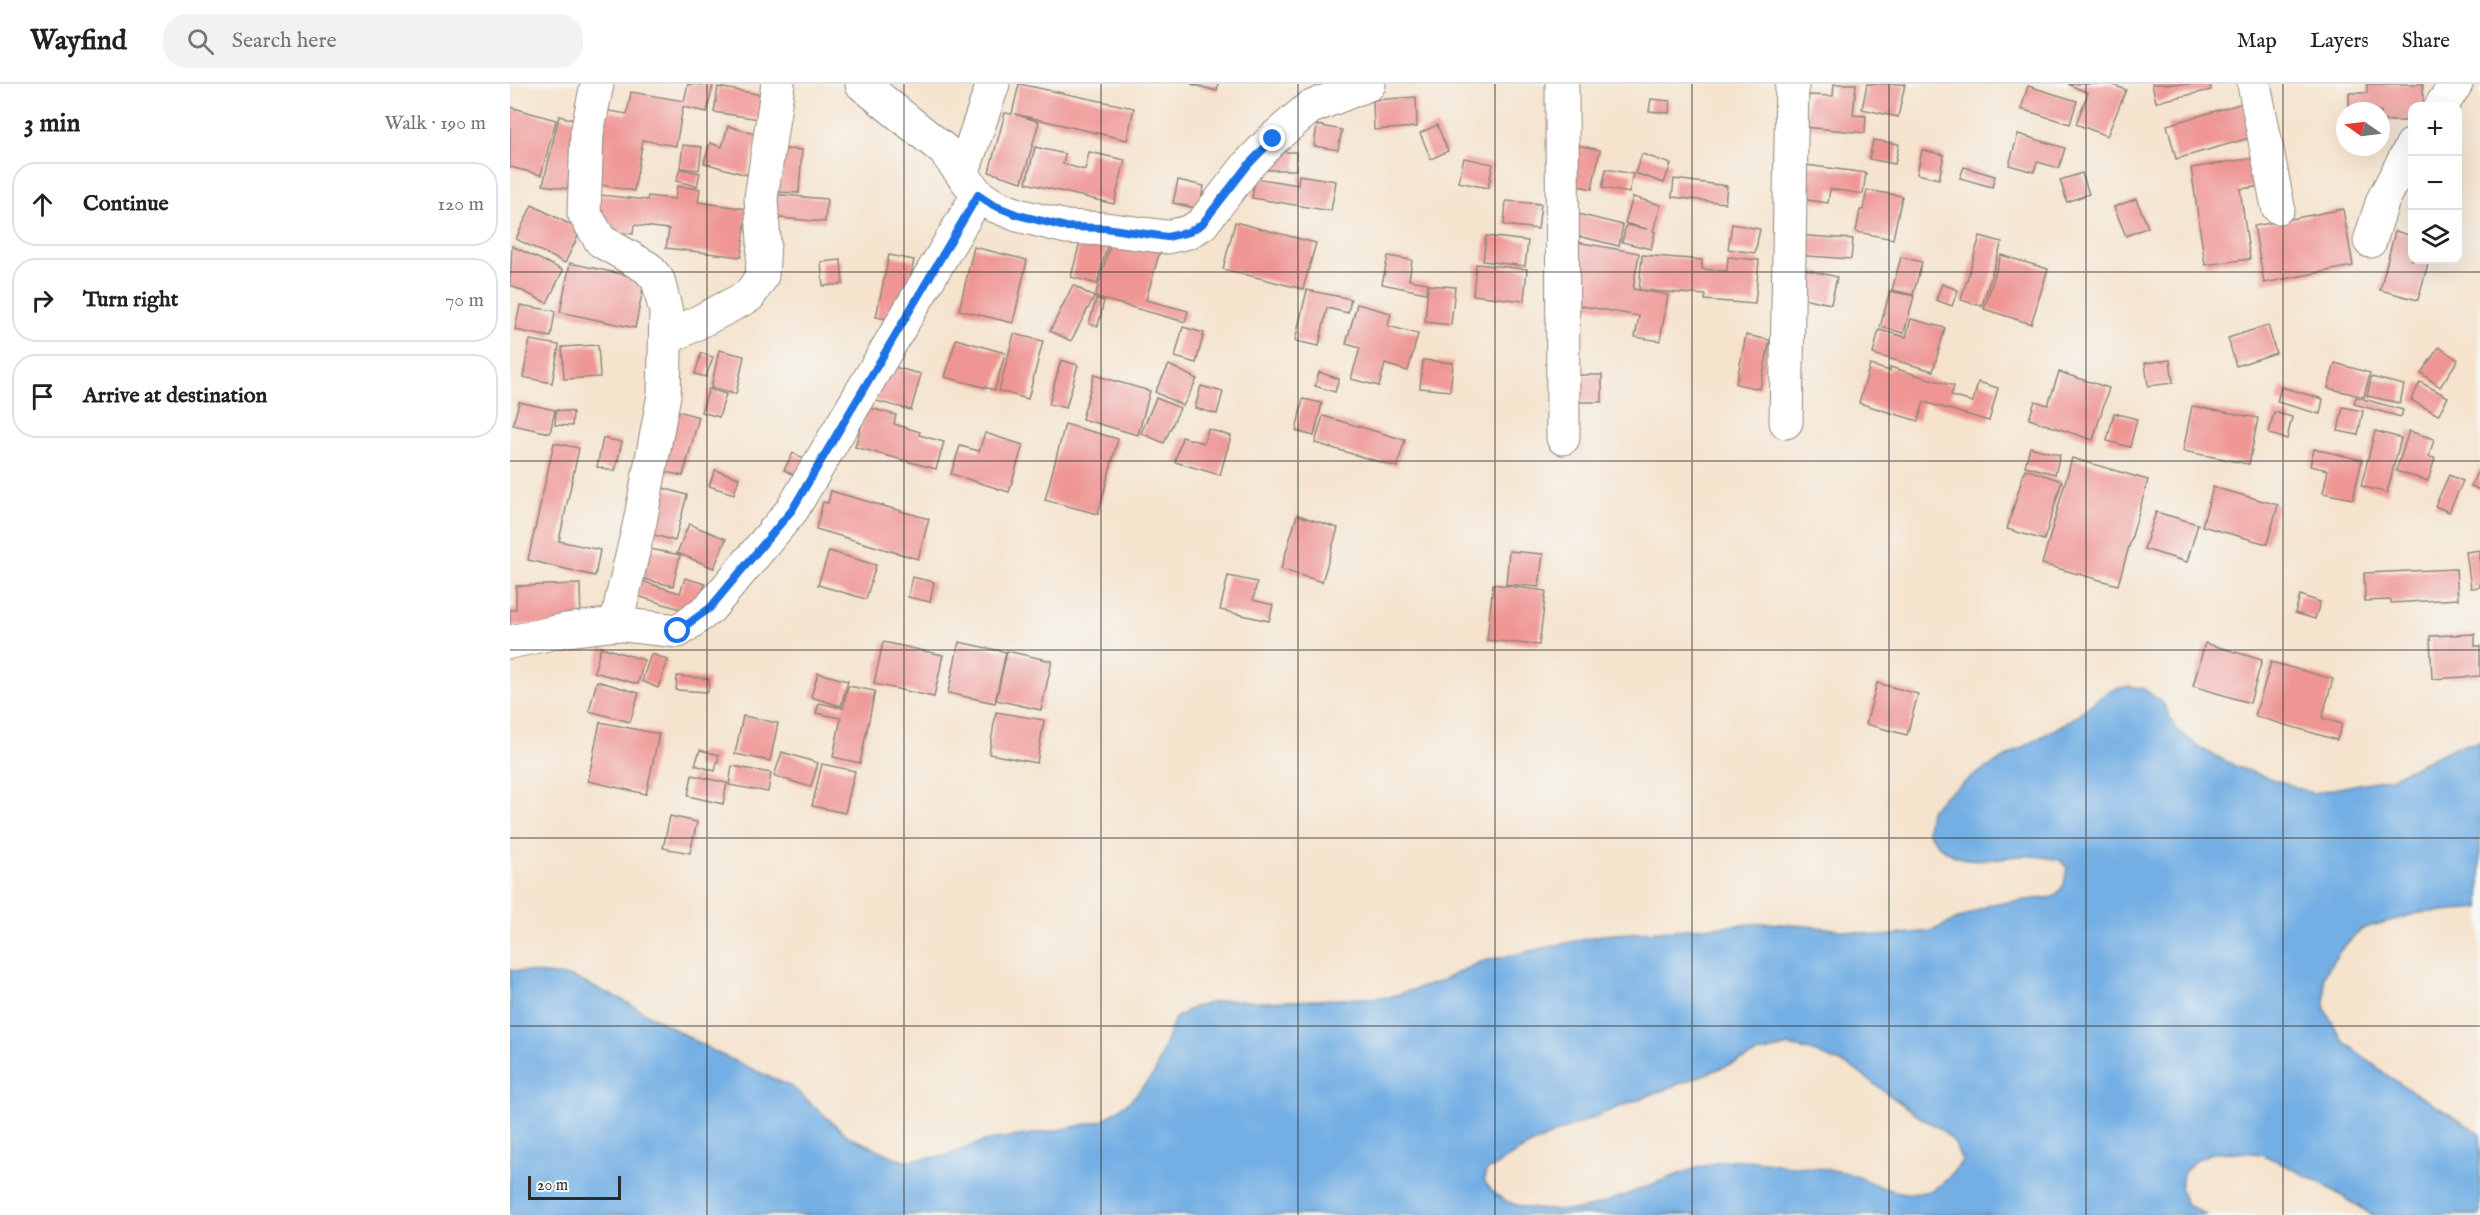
<!DOCTYPE html>
<html lang="en">
<head>
<meta charset="utf-8">
<style>
	:root { --surface:#fff; --page:#f2f2f2; --text:#202124; --muted:#757577; --line:#e0e0e0 }
	body { margin:0; font-family:"IM FELL English",serif; background:var(--page); color:var(--text) }
	.controls { position:absolute; right:18px; top:18px; display:grid; overflow:hidden; border-radius:12px; box-shadow:0 6px 24px #0002 }
	.controls button { width:54px; height:54px; display:grid; place-items:center; padding:0; border:0; border-bottom:2px solid var(--line); background:var(--surface); color:var(--text); font:30px sans-serif }
	.compass { position:absolute; left:1826px; top:18px; width:54px; height:54px; border-radius:50%; background:var(--surface); box-shadow:0 6px 24px #0002; rotate:284deg }
	.scale { position:absolute; left:18px; bottom:15px; width:93px; box-sizing:border-box; padding-left:6px; border:3px solid #2b2b2b; border-top:0; font-size:16px; line-height:21px; white-space:nowrap; color:#2b2b2b; -webkit-text-stroke:4px #f6f6f2; paint-order:stroke }
	.stop { position:absolute; width:18px; height:18px; margin:-14px; border:4px solid #1a73e8; border-radius:50%; background:#fff }
	.stop.end { background:#1a73e8; border-color:#fff; box-shadow:0 2px 6px #0008 }
	.list { margin:0; padding:0; list-style:none }
	h2 { display:flex; justify-content:space-between; align-items:center; height:78px; margin:0; padding:0 24px; font-size:26px }
	h2 small { font-size:20px; font-weight:400; color:var(--muted) }
	.list li { display:grid; grid-template-columns:39px 1fr auto; gap:18px; align-items:center; box-sizing:border-box; height:84px; margin:0 12px 12px; padding:0 12px; border:2px solid var(--line); border-radius:24px }
	.list b { display:block; font-size:22px; white-space:nowrap }
	.list em { font-size:20px; font-style:normal; color:var(--muted) }
	.icon { flex:none; width:33px; height:33px; fill:none; stroke:currentColor; stroke-width:2; stroke-linecap:round; stroke-linejoin:round }
	.map { position:relative; flex:none; width:1970px; height:1131px; overflow:hidden }
	header { display:flex; align-items:center; gap:36px; box-sizing:border-box; height:84px; padding:0 30px; background:var(--surface); border-bottom:2px solid var(--line) }
	header strong { font-size:28px }
	nav { display:flex; gap:33px; margin-inline-start:auto; font-size:21px }
	.search { width:420px; height:54px; background:var(--page); display:flex; align-items:center; gap:15px; box-sizing:border-box; padding:0 21px; border-radius:24px; color:var(--muted); font-size:22px }
	main { display:flex }
	aside { flex:1; background:var(--surface) }
	.map>svg:first-child { display:block }
	.water { fill:#73afe4; stroke:#4f6d88; stroke-width:1.5; fill-rule:evenodd }
	.building { fill:#ef9694 }
	.lines { fill:none; stroke-linecap:round; stroke-linejoin:round }
	.minor-casing { stroke:#90877c; stroke-width:35 }
	.minor { stroke:#fff; stroke-width:33 }
	.route { stroke:#1a73e8; stroke-width:8 }
	.grid { fill:none; stroke:#2b2b2b; stroke-width:1.5; stroke-opacity:0.55 }
</style>
</head>
<body>
<header>
<strong>Wayfind</strong>
<div class="search"><svg class="icon" aria-label="search" viewBox="0 0 24 24"><circle cx="10" cy="10" r="6"/><path d="M15 15l6 6"/></svg>Search here</div>
<nav><a>Map</a><a>Layers</a><a>Share</a></nav>
</header>
<main>
<aside>
<h2>3 min<small>Walk · 190 m</small></h2>
<ul class="list">
<li><svg class="icon" aria-label="ahead" viewBox="0 0 24 24"><path d="M12 20V5M6 11l6-6 6 6"/></svg><div><b>Continue</b></div><em>120 m</em></li>
<li><svg class="icon" aria-label="right" viewBox="0 0 24 24"><path d="M7 20v-9h11M14 6l5 5-5 5"/></svg><div><b>Turn right</b></div><em>70 m</em></li>
<li><svg class="icon" aria-label="arrive" viewBox="0 0 24 24"><path d="M6 21V4h12l-3 4 3 4H6"/></svg><div><b>Arrive at destination</b></div></li>
</ul>
</aside>
<div class="map">
<svg width="1970" height="1131" viewBox="0 0 1970 1131">
	<rect width="100%" height="100%" fill="#f6f6f2"/>
	<filter id="ink" filterUnits="userSpaceOnUse"><feTurbulence type="fractalNoise" baseFrequency=".0167" numOctaves="2"/><feDisplacementMap in="SourceGraphic" scale="12" xChannelSelector="R" yChannelSelector="G"/><feConvolveMatrix kernelMatrix="1 2 1 2 8 2 1 2 1" color-interpolation-filters="sRGB"/></filter>
	<filter id="wash" filterUnits="userSpaceOnUse"><feTurbulence type="fractalNoise" baseFrequency=".008" numOctaves="4" result="noise"/><feDisplacementMap in="SourceGraphic" scale="24" xChannelSelector="R" yChannelSelector="G"/><feGaussianBlur stdDeviation="1.35" result="paint"/><feColorMatrix in="noise" values="0 0 0 0 0 0 0 0 0 0 0 0 0 0 0 0 0 1.4 0 .05"/><feComposite in="paint" operator="in"/></filter>
	<g filter="url(#wash)">
		<rect width="100%" height="100%" fill="#f5e3cd"/>
		<path class="water" d="M1619 602 1634 605 1653 619 1665 644 1692 665 1727 683 1802 709 1881 694 1945 663 1970 658V824L1908 829 1851 845 1830 867 1814 891 1815 925 1832 956 1882 995 1970 1049V1131H1862L1813 1100 1752 1070 1729 1068 1702 1069 1685 1076 1673 1090 1670 1105 1676 1120 1696 1131H0V886L62 893 114 917 205 968 282 1003 338 1052 393 1077 436 1072 474 1057 543 1047 592 1037 621 1016 644 990 665 934 684 923 714 916 756 918 879 913 929 898 970 878 1093 851 1258 839 1309 843 1372 852 1421 847 1482 820 1544 813 1554 801 1557 784 1550 776C1538 774 1525 771 1513 772 1472 774 1444 787 1417 747L1420 726 1433 713 1468 689 1559 637 1599 607ZM1279 962 1298 966 1341 983 1411 1034 1429 1044 1444 1058 1452 1077C1442 1090 1432 1104 1415 1108 1388 1115 1361 1097 1337 1089 1315 1083 1296 1084 1274 1081 1254 1079 1235 1073 1215 1077 1167 1086 1124 1111 1077 1124 1070 1126 1062 1126 1055 1126 1026 1126 990 1125 974 1096L976 1088C1019 1058 1068 1039 1117 1020 1161 1003 1205 986 1250 969Z"/>
		<g id="blocks">
			<g class="building">
				<polygon points="178,0 203,1 197,28 173,23 166,62 133,56 124,107 85,100 94,26 117,30 121,8 174,17"/>
				<polygon points="509,0 624,24 617,56 505,30 529,38 512,98 479,88 495,29 502,30"/>
				<polygon points="681,0 708,0 707,7"/>
				<polygon points="1324,0 1346,0 1343,31 1356,32 1355,49 1295,43 1298,11 1323,12"/>
				<polygon points="1357,0 1395,0 1388,33 1352,25"/>
				<polygon points="1558,0 1601,0 1616,6 1597,52 1566,40 1578,9"/>
				<polygon points="1642,0 1700,0 1701,6 1646,18"/>
				<polygon points="1857,0 1913,0 1913,22 1902,22 1902,37 1871,37 1871,27 1839,27 1839,9 1857,9"/>
				<polygon points="1518,2 1567,17 1560,40 1511,25"/>
				<polygon points="208,3 253,11 249,35 204,28"/>
				<polygon points="906,13 907,43 864,46 863,16"/>
				<polygon points="1141,15 1160,17 1159,29 1139,27"/>
				<polygon points="1733,19 1743,53 1666,75 1657,41"/>
				<polygon points="0,23 46,36 31,91 0,83"/>
				<polygon points="49,32 72,38 57,105 33,101"/>
				<polygon points="807,41 832,46 828,66 804,62"/>
				<polygon points="927,41 938,67 921,75 910,49"/>
				<polygon points="218,42 248,51 237,91 194,79 200,59 212,63"/>
				<polygon points="1508,50 1555,64 1549,84 1527,78 1524,88 1499,81"/>
				<polygon points="1363,56 1389,60 1385,80 1359,75"/>
				<polygon points="1063,60 1090,66 1082,105 1055,99"/>
				<polygon points="173,61 192,63 189,86 170,84"/>
				<polygon points="525,63 555,70 553,80 575,86 579,68 615,76 604,120 516,99"/>
				<polygon points="261,64 292,66 289,109 259,108"/>
				<polygon points="1412,66 1434,71 1429,95 1407,90"/>
				<polygon points="754,68 786,68 786,86 753,86"/>
				<polygon points="1132,70 1161,80 1154,99 1125,89"/>
				<polygon points="1749,73 1753,102 1730,105 1740,175 1695,181 1681,84"/>
				<polygon points="954,74 983,80 978,104 948,98"/>
				<polygon points="1288,80 1356,89 1353,110 1320,105 1318,119 1283,114"/>
				<polygon points="1454,83 1485,92 1482,103 1450,94"/>
				<polygon points="170,85 190,89 187,102 166,97"/>
				<polygon points="1096,85 1123,90 1119,109 1092,104"/>
				<polygon points="1572,89 1579,110 1557,118 1550,96"/>
				<polygon points="789,91 826,97 821,127 742,114 745,94 788,101"/>
				<polygon points="1164,95 1217,102 1215,119 1162,113"/>
				<polygon points="668,96 694,102 689,125 663,119"/>
				<polygon points="167,102 190,105 188,118 237,125 231,173 156,164 159,145 124,141 123,150 87,146 91,111 137,116 138,112 165,115"/>
				<polygon points="1357,106 1392,112 1383,155 1346,148 1350,126 1353,126"/>
				<polygon points="260,110 317,115 315,138 258,133"/>
				<polygon points="1123,113 1151,121 1143,147 1145,148 1141,165 1112,158 1116,141 1137,145 1115,139"/>
				<polygon points="1626,115 1638,143 1616,152 1604,123"/>
				<polygon points="996,117 1031,120 1028,145 994,141"/>
				<polygon points="22,121 71,146 55,179 6,155"/>
				<polygon points="1833,125 1843,182 1754,199 1744,142"/>
				<polygon points="1060,128 1113,141 1109,162 1055,149"/>
				<polygon points="725,138 806,159 793,205 713,185"/>
				<polygon points="1222,140 1250,145 1245,169 1218,165"/>
				<polygon points="574,142 600,150 587,200 561,193"/>
				<polygon points="1885,147 1902,152 1902,176 1919,176 1908,216 1870,206"/>
				<polygon points="603,150 651,163 636,216 678,227 675,238 585,213"/>
				<polygon points="1284,151 1343,155 1341,175 1283,171"/>
				<polygon points="976,152 1018,157 1015,182 973,177"/>
				<polygon points="1470,152 1492,158 1472,222 1451,216"/>
				<polygon points="1061,157 1129,169 1123,205 1158,211 1150,257 1125,253 1129,232 1050,218"/>
				<polygon points="2,162 53,186 37,219 0,201"/>
				<polygon points="464,163 517,176 503,239 449,226"/>
				<polygon points="379,171 404,176 391,238 366,233"/>
				<polygon points="1132,171 1192,176 1192,185 1217,187 1218,173 1249,176 1245,220 1195,216 1196,211 1129,206"/>
				<polygon points="1491,171 1538,185 1521,240 1474,225"/>
				<polygon points="878,172 902,176 899,196 918,199 916,209 872,200"/>
				<polygon points="1391,173 1412,178 1403,211 1382,206"/>
				<polygon points="331,176 333,200 313,202 311,178"/>
				<polygon points="60,179 135,195 125,244 50,228"/>
				<polygon points="966,180 1017,185 1014,217 963,211"/>
				<polygon points="1294,185 1327,193 1321,220 1288,213"/>
				<polygon points="1432,200 1448,206 1442,222 1426,216"/>
				<polygon points="563,201 584,213 561,257 540,247"/>
				<polygon points="918,201 945,203 941,241 915,238"/>
				<polygon points="797,206 841,215 838,229 817,224 809,262 785,257"/>
				<polygon points="1380,207 1404,212 1394,249 1370,243"/>
				<polygon points="586,215 594,217 588,242 579,240"/>
				<polygon points="847,220 881,229 878,242 908,250 898,287 875,280 869,302 841,295 850,264 836,260"/>
				<polygon points="10,221 45,227 41,253 5,246"/>
				<polygon points="1401,235 1435,244 1423,287 1363,270 1369,246 1396,253"/>
				<polygon points="1758,241 1766,269 1726,282 1718,254"/>
				<polygon points="673,243 694,249 686,279 665,273"/>
				<polygon points="504,250 533,257 518,315 489,307"/>
				<polygon points="1236,251 1260,256 1250,305 1226,300"/>
				<polygon points="446,255 495,269 485,306 435,293"/>
				<polygon points="20,256 49,261 42,299 13,293"/>
				<polygon points="88,261 90,293 54,295 52,263"/>
				<polygon points="1929,263 1948,276 1930,303 1911,289"/>
				<polygon points="209,266 234,272 226,310 201,304"/>
				<polygon points="191,269 203,273 196,293 185,290"/>
				<polygon points="551,276 568,281 556,324 539,320"/>
				<polygon points="913,276 943,279 940,307 910,304"/>
				<polygon points="1660,276 1663,299 1638,302 1635,279"/>
				<polygon points="1825,279 1860,289 1854,313 1818,304"/>
				<polygon points="376,281 411,290 401,326 366,317"/>
				<polygon points="659,281 687,295 673,322 645,308"/>
				<polygon points="1360,281 1380,287 1380,283 1444,302 1441,312 1463,318 1468,298 1488,304 1479,337 1414,318 1408,337 1349,319"/>
				<polygon points="809,288 829,295 825,308 805,302"/>
				<polygon points="1549,288 1599,304 1583,356 1519,335 1525,317 1538,321"/>
				<polygon points="584,291 640,307 628,351 572,335"/>
				<rect x="1046" y="291" width="46" height="27"/>
				<polygon points="1861,293 1894,301 1890,319 1857,312"/>
				<polygon points="1910,298 1938,313 1928,331 1901,316"/>
				<polygon points="691,302 713,308 707,330 685,324"/>
				<polygon points="1771,303 1813,315 1810,330 1767,318"/>
				<polygon points="199,305 216,310 209,333 191,328"/>
				<polygon points="1846,313 1893,326 1891,333 1844,320"/>
				<polygon points="646,314 670,324 654,359 631,349"/>
				<polygon points="793,315 812,319 804,352 786,347"/>
				<polygon points="9,318 45,326 40,349 3,341"/>
				<polygon points="1682,322 1748,334 1739,380 1673,367"/>
				<polygon points="357,323 386,331 384,340 410,348 409,351 434,358 426,385 345,363"/>
				<polygon points="1833,323 1853,327 1848,351 1828,347"/>
				<polygon points="46,326 63,328 62,342 45,341"/>
				<polygon points="164,326 189,333 173,392 148,386"/>
				<polygon points="1764,328 1782,333 1777,355 1759,350"/>
				<polygon points="1604,329 1627,335 1620,363 1597,357"/>
				<polygon points="813,332 895,356 887,383 805,359"/>
				<polygon points="555,340 608,355 588,430 535,416"/>
				<polygon points="698,345 721,352 710,391 665,378 672,353 694,359"/>
				<polygon points="1865,347 1891,354 1877,409 1851,402"/>
				<polygon points="1899,347 1924,355 1919,373 1925,374 1918,397 1886,387"/>
				<polygon points="475,349 513,361 499,408 441,390 450,362 469,367"/>
				<polygon points="93,354 112,358 105,387 87,383"/>
				<polygon points="44,359 69,364 49,457 90,466 85,492 18,476"/>
				<polygon points="1520,363 1550,371 1545,390 1515,382"/>
				<polygon points="1804,365 1852,376 1843,415 1813,409 1818,386 1800,382"/>
				<polygon points="283,369 302,378 293,396 274,386"/>
				<polygon points="1562,374 1638,396 1608,501 1532,480"/>
				<polygon points="1970,382 1970,406 1961,402"/>
				<polygon points="1515,385 1552,397 1534,456 1497,445"/>
				<polygon points="205,386 229,394 224,410 199,402"/>
				<polygon points="1939,391 1953,397 1939,428 1925,422"/>
				<polygon points="146,402 177,411 165,457 134,448"/>
				<polygon points="1703,403 1768,421 1757,460 1692,442"/>
				<polygon points="321,407 419,435 408,475 306,445 313,418 318,419"/>
				<polygon points="1646,428 1688,440 1677,478 1634,465"/>
				<polygon points="787,431 828,444 812,498 771,485"/>
				<polygon points="179,440 216,455 204,484 167,469"/>
				<polygon points="135,464 170,471 163,502 129,494"/>
				<polygon points="1970,466 1970,503 1961,504 1956,468"/>
				<polygon points="319,467 366,481 356,515 308,501"/>
				<polygon points="999,467 1033,470 1029,503 996,500"/>
				<polygon points="1946,485 1948,515 1881,519 1881,516 1855,517 1854,489"/>
				<polygon points="718,492 747,498 743,516 763,521 759,537 710,526"/>
				<polygon points="402,493 424,498 420,518 398,513"/>
				<polygon points="175,494 195,500 187,530 127,512 131,497 170,509"/>
				<polygon points="70,500 71,540 0,541 0,526 6,525 6,502"/>
				<polygon points="983,500 1036,507 1029,561 977,556"/>
				<polygon points="1790,511 1810,518 1805,535 1785,529"/>
				<polygon points="1965,550 1965,562 1970,562 1970,592 1922,595 1920,552"/>
				<polygon points="373,558 433,571 424,613 364,600"/>
				<polygon points="449,558 496,568 485,619 438,609"/>
				<polygon points="1695,559 1752,576 1740,619 1683,602"/>
				<polygon points="91,563 134,576 128,600 84,588"/>
				<polygon points="497,567 542,577 531,626 486,616"/>
				<polygon points="141,570 158,576 148,604 132,597"/>
				<polygon points="1761,578 1823,595 1812,634 1832,640 1827,656 1745,632"/>
				<polygon points="308,589 338,597 331,622 301,613"/>
				<polygon points="167,592 199,595 198,608 166,606"/>
				<polygon points="87,597 129,609 120,638 79,627"/>
				<polygon points="1367,599 1408,610 1397,651 1356,640"/>
				<polygon points="338,602 365,607 350,679 323,673 331,634 306,629 309,619 333,624"/>
				<polygon points="486,628 534,636 527,679 479,670"/>
				<polygon points="233,632 268,639 260,677 225,670"/>
				<polygon points="90,638 149,650 136,710 78,697"/>
				<polygon points="190,666 209,671 205,687 185,681"/>
				<polygon points="272,668 308,679 301,703 264,692"/>
				<polygon points="312,680 345,687 335,729 302,722"/>
				<polygon points="222,682 261,689 258,708 219,701"/>
				<polygon points="182,691 217,699 213,720 178,712"/>
				<polygon points="160,732 187,738 180,769 153,764"/>
			</g>
		</g>
	</g>
	<g filter="url(#ink)">
		<use href="#blocks" fill-opacity="0" stroke="#90877c" stroke-width="1.5"/>
		<g class="lines">
			<g class="minor-casing">
				<g id="minor">
					<polyline points="87,0 77,49 74,129 91,157 138,184 148,196 156,228 154,311 130,438 106,540"/>
					<polyline points="352,0 434,66 468,111 483,121 508,131 556,143 595,145 657,153 679,148 692,140 738,81 763,55 799,24 859,0"/>
					<polyline points="1052,0 1053,354"/>
					<polyline points="1744,0 1768,123"/>
					<polyline points="1931,22 1946,0"/>
					<polyline points="452,90 483,0"/>
					<polyline points="1860,157 1873,116 1902,61"/>
					<polyline points="156,255 239,212 252,192 254,158 251,114 268,0"/>
					<polyline points="1276,338 1282,0"/>
					<polyline points="0,558 56,546 106,540 168,547 200,524 282,426 468,111"/>
				</g>
			</g>
			<use href="#minor" class="minor"/>
		</g>
	</g>
	<g class="lines" filter="url(#ink)">
		<polyline class="route" points="168,547 200,524 282,426 468,111 483,121 508,131 556,143 595,144 657,153 679,148 692,140 738,81 763,55"/>
	</g>
	<path class="grid" d="M197 0V1131M394 0V1131M591 0V1131M788 0V1131M985 0V1131M1182 0V1131M1379 0V1131M1576 0V1131M1773 0V1131M0 188H1970M0 377H1970M0 566H1970M0 754H1970M0 942H1970"/>
</svg>
<div class="controls">
<button>+</button>
<button>−</button>
<button><svg class="icon" aria-label="layers" viewBox="0 0 24 24"><path d="M12 4l9 5-9 5-9-5zM3 14l9 5 9-5"/></svg></button>
</div>
<svg class="compass" viewBox="-18 -18 36 36"><path d="M0-13l5 13h-10z" fill="#e53935"/><path d="M0 13l5-13h-10z" fill="#757577"/></svg>
<div class="scale">20 m</div>
<div class="stop" style="left:168px;top:547px"></div>
<div class="stop end" style="left:763px;top:55px"></div>
</div>
</main>
</body>
</html>
